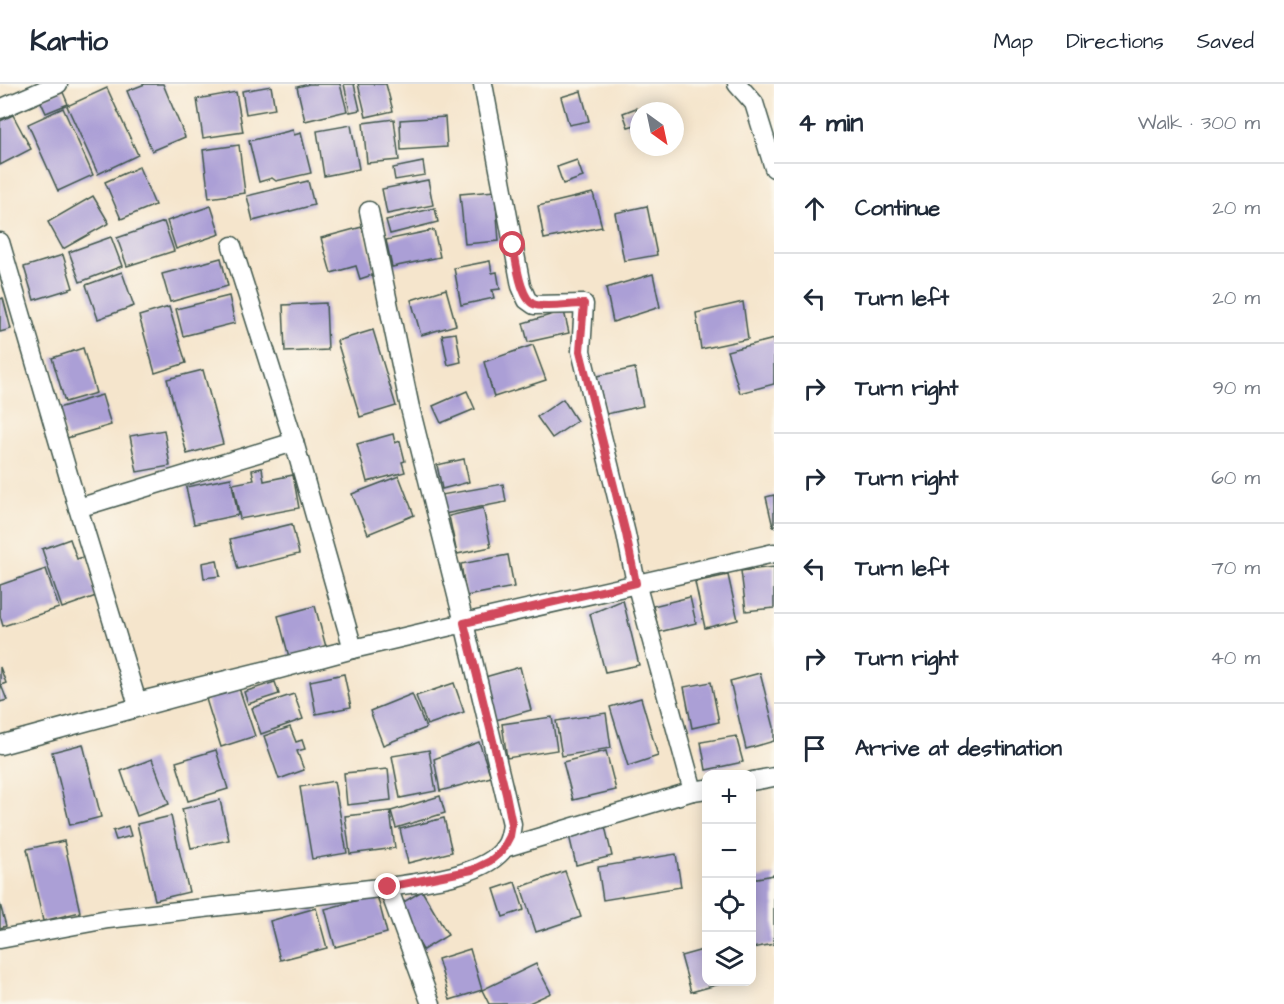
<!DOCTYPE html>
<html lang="en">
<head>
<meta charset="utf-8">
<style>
	:root { --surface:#fff; --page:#f2f2f3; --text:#1f2937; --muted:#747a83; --line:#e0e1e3 }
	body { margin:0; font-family:"Architects Daughter",sans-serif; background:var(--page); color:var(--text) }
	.controls { position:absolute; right:18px; bottom:18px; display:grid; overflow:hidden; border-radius:12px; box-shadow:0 3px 15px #0003 }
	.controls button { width:54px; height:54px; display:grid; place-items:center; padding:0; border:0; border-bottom:2px solid var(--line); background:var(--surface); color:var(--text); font:30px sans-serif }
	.compass { position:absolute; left:630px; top:18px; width:54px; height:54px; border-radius:50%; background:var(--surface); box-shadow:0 3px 15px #0003; rotate:147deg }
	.stop { position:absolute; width:18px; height:18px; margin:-14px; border:4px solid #d1495b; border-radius:50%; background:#fff }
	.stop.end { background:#d1495b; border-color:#fff; box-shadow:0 2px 6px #0008 }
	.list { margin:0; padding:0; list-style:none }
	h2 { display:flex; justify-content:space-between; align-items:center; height:78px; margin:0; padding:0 24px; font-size:26px }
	h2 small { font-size:20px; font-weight:400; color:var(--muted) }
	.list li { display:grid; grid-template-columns:39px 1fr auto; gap:18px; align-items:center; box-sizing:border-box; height:90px; padding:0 24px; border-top:2px solid var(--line) }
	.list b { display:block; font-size:22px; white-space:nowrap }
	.list em { font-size:20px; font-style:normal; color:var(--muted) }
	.icon { flex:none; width:33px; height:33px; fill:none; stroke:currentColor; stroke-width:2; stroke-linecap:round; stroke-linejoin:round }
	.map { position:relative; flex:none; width:774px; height:920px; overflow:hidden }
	header { display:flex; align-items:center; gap:36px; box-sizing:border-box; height:84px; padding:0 30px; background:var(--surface); border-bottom:2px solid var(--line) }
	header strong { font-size:28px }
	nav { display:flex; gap:33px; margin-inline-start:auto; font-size:21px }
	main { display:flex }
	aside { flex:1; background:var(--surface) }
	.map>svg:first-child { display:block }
	.building { fill:#ab9fd6 }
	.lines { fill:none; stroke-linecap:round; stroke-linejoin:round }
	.minor-casing { stroke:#3f564b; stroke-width:21 }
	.minor { stroke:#fff; stroke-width:18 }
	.route { stroke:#d1495b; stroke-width:8 }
</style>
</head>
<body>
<header>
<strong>Kartio</strong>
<nav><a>Map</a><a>Directions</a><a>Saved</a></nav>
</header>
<main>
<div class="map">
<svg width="774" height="920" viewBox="0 0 774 920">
	<rect width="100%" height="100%" fill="#fbf7ec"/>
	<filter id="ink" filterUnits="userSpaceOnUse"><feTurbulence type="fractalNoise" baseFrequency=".0167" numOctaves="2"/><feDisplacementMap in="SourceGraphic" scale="12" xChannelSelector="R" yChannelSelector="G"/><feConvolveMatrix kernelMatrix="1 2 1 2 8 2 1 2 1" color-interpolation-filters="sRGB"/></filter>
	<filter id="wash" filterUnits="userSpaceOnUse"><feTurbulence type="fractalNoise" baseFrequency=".008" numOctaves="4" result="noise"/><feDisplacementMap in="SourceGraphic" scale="24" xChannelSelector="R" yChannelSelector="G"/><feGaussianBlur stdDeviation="1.35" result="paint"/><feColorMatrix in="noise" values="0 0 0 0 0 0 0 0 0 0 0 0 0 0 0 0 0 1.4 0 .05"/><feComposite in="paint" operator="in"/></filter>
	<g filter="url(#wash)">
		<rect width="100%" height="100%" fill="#f5e5cc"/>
		<g id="blocks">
			<g class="building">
				<polygon points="145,0 163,0 185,53 152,67 127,7"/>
				<polygon points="309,0 340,0 347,27 305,37 297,3"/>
				<polygon points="344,0 354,0 360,26 350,28"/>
				<polygon points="358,0 386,0 393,27 366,33"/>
				<polygon points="271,2 275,25 246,30 242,7"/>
				<polygon points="107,4 138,71 98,90 67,22"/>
				<polygon points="62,6 68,20 46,29 40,16"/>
				<polygon points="581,7 589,37 569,41 561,13"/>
				<polygon points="236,8 243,48 203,54 197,15"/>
				<polygon points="63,24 93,91 58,107 28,40"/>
				<polygon points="636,24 639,40 628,43 623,29"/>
				<polygon points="13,31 31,65 0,81 0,37"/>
				<polygon points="445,33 447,63 401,66 400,36"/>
				<polygon points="394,35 399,76 367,79 363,39"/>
				<polygon points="351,41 359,85 324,92 317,47"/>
				<polygon points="293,46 294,51 301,49 311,89 276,97 272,94 259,98 249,57"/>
				<polygon points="239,61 245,109 209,114 203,66"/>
				<polygon points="577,76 583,93 563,100 557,83"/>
				<polygon points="423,78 425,91 395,96 393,84"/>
				<polygon points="139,83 155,121 121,135 105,98"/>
				<polygon points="428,96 433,121 387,130 382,105"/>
				<polygon points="308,97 314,121 253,137 247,112"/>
				<polygon points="495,107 499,157 465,160 460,110"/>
				<polygon points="593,109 602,143 544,155 538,122"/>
				<polygon points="93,112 109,139 63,165 48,138"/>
				<polygon points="211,122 220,150 176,165 167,137"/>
				<polygon points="647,122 657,171 624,177 615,129"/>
				<polygon points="435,124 438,138 390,150 386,136"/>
				<polygon points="164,138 174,167 127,182 117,154"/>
				<polygon points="362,143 375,190 360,195 356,182 331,189 321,154"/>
				<polygon points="434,146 440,173 392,183 386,156"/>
				<polygon points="111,153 122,182 80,198 69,168"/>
				<polygon points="63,171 73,204 34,216 24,183"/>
				<polygon points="221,174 228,202 170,218 162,190"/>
				<polygon points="490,177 492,189 497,188 500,205 492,206 494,214 461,221 454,184"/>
				<polygon points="122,188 134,222 98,235 86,201"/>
				<polygon points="653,190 660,223 613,238 606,204"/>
				<polygon points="446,205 456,241 421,251 411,216"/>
				<polygon points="229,212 235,239 183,252 176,225"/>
				<polygon points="3,214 11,245 0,248 0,215"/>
				<polygon points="743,218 748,255 701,265 696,229"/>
				<polygon points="326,219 328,266 285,268 283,221"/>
				<polygon points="169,223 186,279 155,289 139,232"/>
				<polygon points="564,227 569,249 528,258 523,239"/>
				<polygon points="373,246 396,322 360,333 337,257"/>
				<polygon points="456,249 461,278 448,281 442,251"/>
				<polygon points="774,255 774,300 740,309 727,267"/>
				<polygon points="533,261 546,296 494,313 484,278"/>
				<polygon points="83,264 96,309 65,318 52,274"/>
				<polygon points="635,284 643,322 606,330 597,292"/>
				<polygon points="203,286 223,360 187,370 167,295"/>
				<polygon points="467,307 475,325 441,339 433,322"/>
				<polygon points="102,311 111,341 67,354 58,324"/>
				<polygon points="563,315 577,337 552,354 537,333"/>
				<polygon points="164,346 170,382 137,388 130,352"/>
				<polygon points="393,350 395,359 400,357 405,377 402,378 405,388 367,398 357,360"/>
				<polygon points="464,375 469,398 442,405 437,381"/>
				<polygon points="262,384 264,397 293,391 299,424 240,435 233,400 254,396 252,386"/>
				<polygon points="399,392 414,431 368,450 352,410"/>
				<polygon points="231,394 238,431 194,440 186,403"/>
				<polygon points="503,400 506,418 444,430 441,411"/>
				<polygon points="774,411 774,443 773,443 766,413"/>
				<polygon points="483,424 491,463 457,470 449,432"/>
				<polygon points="292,440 299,470 238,485 230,455"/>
				<polygon points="70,455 77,475 83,473 96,512 62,524 42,465"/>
				<polygon points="508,471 514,503 466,512 461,480"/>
				<polygon points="217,476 220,492 204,494 202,479"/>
				<polygon points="774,483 774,524 746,527 741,487"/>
				<polygon points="46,485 59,524 3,542 0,532 0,501"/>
				<polygon points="728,491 738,536 705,544 695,498"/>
				<polygon points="690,513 696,539 659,548 653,522"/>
				<polygon points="623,516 639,581 605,588 590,530"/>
				<polygon points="315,522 326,563 289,573 278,532"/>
				<polygon points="0,583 6,599 1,601 7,616 0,618"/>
				<polygon points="520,583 531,626 496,636 485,593"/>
				<polygon points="760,589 774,643 774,657 746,665 730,597"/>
				<polygon points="344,590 351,623 316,630 310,597"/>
				<polygon points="275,598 279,610 248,620 244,608"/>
				<polygon points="711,598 719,638 692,644 684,603"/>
				<polygon points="454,599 464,628 427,641 416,612"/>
				<polygon points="239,604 255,652 221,663 206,615"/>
				<polygon points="294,610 303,635 261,650 252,624"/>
				<polygon points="412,610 426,644 383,661 370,627"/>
				<polygon points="641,614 658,672 628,682 610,623"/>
				<polygon points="606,629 611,664 562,672 556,637"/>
				<polygon points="552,633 557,666 507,674 502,640"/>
				<polygon points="290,643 296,658 302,656 305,665 297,667 304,686 279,695 264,652"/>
				<polygon points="736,652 743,678 706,686 701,658"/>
				<polygon points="479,658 491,693 440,707 434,675"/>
				<polygon points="83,660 101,733 70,741 52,668"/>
				<polygon points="216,666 228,705 188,717 176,678"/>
				<polygon points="429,666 436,707 400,714 392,672"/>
				<polygon points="606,667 616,706 573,716 563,678"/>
				<polygon points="152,675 169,720 137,732 121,687"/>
				<polygon points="388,685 391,716 347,721 344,689"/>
				<polygon points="334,697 347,769 312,775 300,703"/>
				<polygon points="440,712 445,729 396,744 391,727"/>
				<polygon points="220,716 229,756 191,764 182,725"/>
				<polygon points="390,727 395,764 350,770 345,732"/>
				<polygon points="171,732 189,808 155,816 137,740"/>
				<polygon points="444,734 452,768 408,779 400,745"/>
				<polygon points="604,738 612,772 576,781 568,747"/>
				<polygon points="128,742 131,752 116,756 113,747"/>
				<polygon points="64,757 80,828 43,837 27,765"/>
				<polygon points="676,770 681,803 603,816 598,783"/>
				<polygon points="565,787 581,833 536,848 521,803"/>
				<polygon points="774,791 774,860 752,864 752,795"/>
				<polygon points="515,798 524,826 503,833 494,805"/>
				<polygon points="422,807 448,851 423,866 397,822"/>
				<polygon points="377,811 387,849 335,863 325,825"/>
				<polygon points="0,820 6,842 0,844"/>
				<polygon points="316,824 327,864 280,876 270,837"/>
				<polygon points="470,865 482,906 450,916 438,875"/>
				<polygon points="706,865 706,898 727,898 691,908 681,872"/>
				<polygon points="536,880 551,909 527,920 489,920 482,906"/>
			</g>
		</g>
	</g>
	<g filter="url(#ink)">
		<use href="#blocks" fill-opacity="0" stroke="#3f564b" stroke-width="1.5"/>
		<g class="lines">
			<g class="minor-casing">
				<g id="minor">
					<polyline points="483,0 521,202 527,216 534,221 584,220 581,267 626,450 636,499 693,707"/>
					<polyline points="737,0 754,19 774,84"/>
					<polyline points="0,25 58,0"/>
					<polyline points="369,127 410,324 464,539 774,469"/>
					<polyline points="0,158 78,424 294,358"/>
					<path d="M232 162 294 358 353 565 464 539 512 740C511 748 510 756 505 763 486 792 421 798 388 803L431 920"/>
					<polyline points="0,661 353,565 137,618 78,424"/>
					<polyline points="752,697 774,693"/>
					<polyline points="504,764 693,707 706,705"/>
					<polyline points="0,855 108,835 388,803"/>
				</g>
			</g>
			<use href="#minor" class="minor"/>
		</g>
	</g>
	<g class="lines" filter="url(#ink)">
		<path class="route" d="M388 803 472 786 490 777 502 767 510 752 512 740 506 710 464 539 636 499 626 450 580 267 584 220C569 220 550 224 536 221 520 218 516 175 513 161"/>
	</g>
</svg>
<div class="controls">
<button>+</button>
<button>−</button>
<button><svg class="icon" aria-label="locate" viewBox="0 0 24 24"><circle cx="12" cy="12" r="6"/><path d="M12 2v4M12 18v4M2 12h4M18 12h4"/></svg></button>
<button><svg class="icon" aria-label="layers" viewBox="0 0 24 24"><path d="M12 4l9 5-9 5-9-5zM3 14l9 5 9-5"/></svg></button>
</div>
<svg class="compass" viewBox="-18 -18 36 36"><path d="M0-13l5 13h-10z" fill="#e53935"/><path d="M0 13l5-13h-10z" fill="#747a83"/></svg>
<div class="stop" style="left:513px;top:161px"></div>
<div class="stop end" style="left:388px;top:803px"></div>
</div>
<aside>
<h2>4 min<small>Walk · 300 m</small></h2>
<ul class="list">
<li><svg class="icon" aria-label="ahead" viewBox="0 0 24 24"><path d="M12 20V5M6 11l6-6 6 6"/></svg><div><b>Continue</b></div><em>20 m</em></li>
<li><svg class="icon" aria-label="left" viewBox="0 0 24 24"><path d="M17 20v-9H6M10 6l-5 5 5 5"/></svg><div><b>Turn left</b></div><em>20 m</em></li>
<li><svg class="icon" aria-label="right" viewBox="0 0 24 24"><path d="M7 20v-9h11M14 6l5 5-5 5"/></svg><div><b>Turn right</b></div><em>90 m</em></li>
<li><svg class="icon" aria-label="right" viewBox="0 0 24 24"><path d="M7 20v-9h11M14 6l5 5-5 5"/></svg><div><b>Turn right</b></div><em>60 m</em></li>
<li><svg class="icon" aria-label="left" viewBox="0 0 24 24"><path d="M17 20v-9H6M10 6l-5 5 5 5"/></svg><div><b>Turn left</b></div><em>70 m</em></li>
<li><svg class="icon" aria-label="right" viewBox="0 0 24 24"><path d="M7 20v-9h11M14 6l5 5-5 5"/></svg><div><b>Turn right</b></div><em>40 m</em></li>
<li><svg class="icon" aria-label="arrive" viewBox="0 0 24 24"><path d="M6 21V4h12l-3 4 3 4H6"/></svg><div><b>Arrive at destination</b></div></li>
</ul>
</aside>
</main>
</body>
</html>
